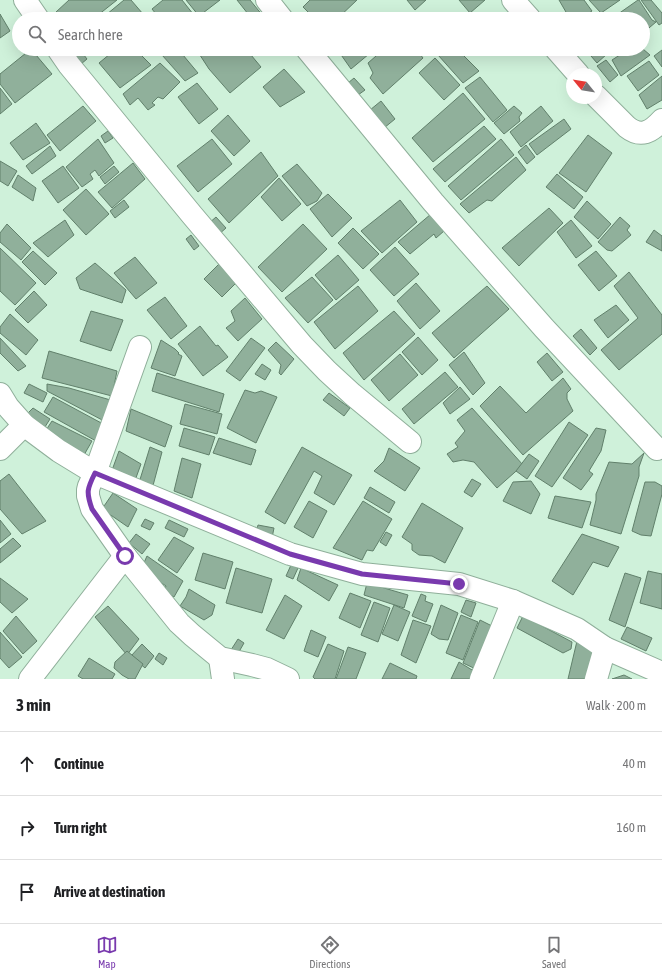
<!DOCTYPE html>
<html lang="en">
<head>
<meta charset="utf-8">
<style>
	:root { --surface:#fff; --page:#f2f2f2; --text:#202124; --muted:#757577; --line:#e0e0e0; --accent:#793aae }
	body { margin:0; font-family:"Asap Condensed",sans-serif; background:var(--page); color:var(--text) }
	.compass { position:absolute; left:566px; top:68px; width:36px; height:36px; border-radius:50%; background:var(--surface); box-shadow:0 4px 16px #0002; rotate:300deg }
	.stop { position:absolute; width:12px; height:12px; margin:-9px; border:3px solid #793aae; border-radius:50%; background:#fff }
	.stop.end { background:#793aae; border-color:#fff; box-shadow:0 1px 4px #0008 }
	.list { margin:0; padding:0; list-style:none }
	h2 { display:flex; justify-content:space-between; align-items:center; height:52px; margin:0; padding:0 16px; font-size:17px }
	h2 small { font-size:13px; font-weight:400; color:var(--muted) }
	.list li { display:grid; grid-template-columns:26px 1fr auto; gap:12px; align-items:center; box-sizing:border-box; height:64px; padding:0 16px; border-top:1px solid var(--line) }
	.list b { display:block; font-size:15px; white-space:nowrap }
	.list em { font-size:13px; font-style:normal; color:var(--muted) }
	.icon { flex:none; width:22px; height:22px; fill:none; stroke:currentColor; stroke-width:2; stroke-linecap:round; stroke-linejoin:round }
	.map { position:relative; flex:none; width:662px; height:679px; overflow:hidden }
	.search { position:absolute; background:var(--surface); box-shadow:0 4px 16px #0002; left:12px; right:12px; top:12px; height:44px; display:flex; align-items:center; gap:10px; box-sizing:border-box; padding:0 14px; border-radius:22px; color:var(--muted); font-size:15px }
	.sheet { height:244px; background:var(--surface) }
	nav { display:flex; justify-content:space-around; align-items:center; box-sizing:border-box; height:56px; border-top:1px solid var(--line); background:var(--surface); font-size:11px; color:var(--muted) }
	nav a { display:grid; justify-items:center; gap:2px }
	nav .on { color:var(--accent) }
	.map>svg:first-child { display:block }
	.building { fill:#90b09b; stroke:#61806b }
	.lines { fill:none; stroke-linecap:round; stroke-linejoin:round }
	.minor-casing { stroke:#8faf9a; stroke-width:24 }
	.minor { stroke:#fff; stroke-width:22 }
	.route { stroke:#793aae; stroke-width:5 }
</style>
</head>
<body>
<div class="map">
<svg width="662" height="679" viewBox="0 0 662 679">
	<rect width="100%" height="100%" fill="#cff1da"/>
	<g class="building">
		<polygon points="69,0 117,0 93,19 62,19 56,12"/>
		<polygon points="124,0 131,0 143,14 136,19 101,19"/>
		<polygon points="163,0 182,0 197,19 160,19 152,9"/>
		<polygon points="186,0 220,0 199,16"/>
		<polygon points="237,0 250,0 263,16 260,19 252,19"/>
		<polygon points="310,0 357,0 337,19 315,19 303,7"/>
		<polygon points="407,0 426,0 415,10"/>
		<polygon points="459,0 485,0 470,13"/>
		<polygon points="559,0 584,0 592,11 580,19 570,19"/>
		<polygon points="589,0 620,0 601,13"/>
		<polygon points="638,0 639,0 652,20 656,22 643,33 643,19 611,19"/>
		<polygon points="641,0 651,0 662,13 662,23 659,25"/>
		<polygon points="0,14 10,31 0,38"/>
		<polygon points="31,49 52,74 15,103 0,84 0,74"/>
		<polygon points="116,49 135,49 151,65 120,88 99,63"/>
		<polygon points="171,49 178,49 198,73 185,81 162,55"/>
		<polygon points="196,49 246,49 261,67 230,93 209,69"/>
		<polygon points="337,49 375,49 351,69"/>
		<polygon points="384,49 416,49 423,58 383,94 370,78 373,73 368,63"/>
		<polygon points="443,49 457,49 479,71 463,83 438,55"/>
		<polygon points="585,49 603,49 607,54 597,63"/>
		<polygon points="606,49 619,49 611,56"/>
		<polygon points="629,49 643,49 650,55 621,76 612,60"/>
		<polygon points="80,50 87,59 81,64 73,56"/>
		<polygon points="662,50 662,67 654,56"/>
		<polygon points="435,58 460,85 444,100 419,73"/>
		<polygon points="606,60 618,75 610,82 597,66"/>
		<polygon points="649,61 659,75 638,91 627,76"/>
		<polygon points="160,63 180,82 163,99 158,97 152,103 155,105 148,110 138,98 130,105 123,94"/>
		<polygon points="284,69 305,92 280,107 263,87"/>
		<polygon points="662,76 662,100 647,109 639,95"/>
		<polygon points="480,77 507,110 493,122 465,88"/>
		<polygon points="354,78 365,90 358,95 348,83"/>
		<polygon points="197,83 218,109 199,124 178,97"/>
		<polygon points="0,88 12,104 0,114"/>
		<polygon points="463,93 485,119 433,162 412,138"/>
		<polygon points="381,101 395,119 384,128 370,110"/>
		<polygon points="83,106 96,121 60,151 47,135"/>
		<polygon points="514,106 522,113 519,117 520,121 504,134 494,123"/>
		<polygon points="541,106 553,121 521,147 510,132"/>
		<polygon points="228,115 250,141 234,156 211,131"/>
		<polygon points="564,119 571,129 537,155 529,144"/>
		<polygon points="36,123 50,143 23,160 10,143"/>
		<polygon points="484,126 496,139 445,182 433,169"/>
		<polygon points="108,131 113,138 105,143 101,136"/>
		<polygon points="588,135 612,153 586,192 559,173"/>
		<polygon points="98,139 114,163 99,176 95,170 90,174 93,179 82,187 66,167"/>
		<polygon points="212,139 232,164 198,192 177,166"/>
		<polygon points="501,139 514,155 461,200 448,186"/>
		<polygon points="526,145 535,157 527,164 518,152"/>
		<polygon points="50,146 56,156 32,174 26,166"/>
		<polygon points="261,152 278,176 229,223 208,199"/>
		<polygon points="516,157 526,170 492,201 487,200 469,213 460,204"/>
		<polygon points="0,161 17,171 8,186 0,181"/>
		<polygon points="133,163 145,179 112,208 98,192"/>
		<polygon points="297,164 322,193 317,201 307,206 282,176"/>
		<polygon points="63,166 79,188 58,203 42,181"/>
		<polygon points="114,166 119,172 105,184 100,177"/>
		<polygon points="557,174 583,197 574,209 546,187"/>
		<polygon points="18,175 36,188 33,201 12,187"/>
		<polygon points="279,178 301,204 282,221 261,197"/>
		<polygon points="86,189 109,214 86,235 63,210"/>
		<polygon points="328,194 352,218 332,237 310,209"/>
		<polygon points="124,200 129,207 115,218 110,211"/>
		<polygon points="400,200 417,222 382,253 361,231"/>
		<polygon points="587,201 611,224 598,239 574,217"/>
		<polygon points="549,208 563,223 519,266 502,248"/>
		<polygon points="431,214 444,231 436,238 434,234 410,254 398,242"/>
		<polygon points="216,217 226,228 218,235 208,224"/>
		<polygon points="620,217 630,226 627,230 631,235 612,251 607,250 598,242"/>
		<polygon points="65,220 74,235 48,257 33,243"/>
		<polygon points="571,220 592,246 576,258 557,232"/>
		<polygon points="7,224 31,248 21,260 0,242 0,233"/>
		<polygon points="303,224 327,249 282,292 258,267"/>
		<polygon points="353,228 379,254 363,269 338,243"/>
		<polygon points="654,230 662,236 662,251 646,242"/>
		<polygon points="191,235 199,246 194,250 186,239"/>
		<polygon points="395,247 419,274 394,296 370,270"/>
		<polygon points="0,248 36,283 15,305 0,291"/>
		<polygon points="33,251 57,273 45,285 22,262"/>
		<polygon points="596,251 617,276 599,291 578,265"/>
		<polygon points="338,255 359,280 336,300 315,275"/>
		<polygon points="135,257 157,283 136,299 114,273"/>
		<polygon points="95,263 126,290 122,303 80,289 76,278"/>
		<polygon points="219,264 237,282 222,297 204,279"/>
		<polygon points="629,272 662,315 662,334 619,370 601,350 638,318 614,286"/>
		<polygon points="312,277 333,300 308,323 285,298"/>
		<polygon points="416,283 440,311 420,329 397,301"/>
		<polygon points="358,286 378,311 335,349 314,322"/>
		<polygon points="487,286 509,309 454,358 432,333"/>
		<polygon points="34,291 47,305 28,323 15,310"/>
		<polygon points="165,297 187,326 171,339 147,310"/>
		<polygon points="245,298 262,319 238,341 226,328 235,321 231,311"/>
		<polygon points="616,305 629,320 608,338 594,320"/>
		<polygon points="91,311 123,320 111,351 80,341"/>
		<polygon points="394,311 415,334 364,380 343,353"/>
		<polygon points="10,314 38,340 26,355 0,333 0,327"/>
		<polygon points="200,326 216,346 218,345 228,357 203,376 178,344"/>
		<polygon points="581,329 597,348 590,355 573,336"/>
		<polygon points="418,337 438,360 422,375 402,352"/>
		<polygon points="0,338 26,366 18,371 0,353"/>
		<polygon points="251,338 265,348 240,381 226,371"/>
		<polygon points="161,340 175,349 179,353 178,354 182,356 175,376 151,368"/>
		<polygon points="276,342 294,359 281,375 279,373 281,365 268,350"/>
		<polygon points="49,351 117,371 112,396 42,378"/>
		<polygon points="464,352 485,383 473,395 449,365"/>
		<polygon points="547,353 563,372 552,381 537,362"/>
		<polygon points="400,354 418,375 389,401 371,380"/>
		<polygon points="262,364 271,370 265,380 255,374"/>
		<polygon points="445,372 458,387 414,424 402,409"/>
		<polygon points="157,373 224,394 219,412 152,391"/>
		<polygon points="563,378 571,389 567,393 567,399 573,411 523,455 480,406 500,386 526,413"/>
		<polygon points="29,384 47,393 43,402 24,393"/>
		<polygon points="47,384 69,388 114,401 106,422 47,391"/>
		<polygon points="460,387 470,399 450,414 443,403"/>
		<polygon points="245,390 255,393 261,391 277,397 256,443 227,428"/>
		<polygon points="329,393 350,408 344,416 323,400"/>
		<polygon points="53,397 105,425 96,441 44,412"/>
		<polygon points="185,404 222,414 217,434 180,424"/>
		<polygon points="33,408 50,419 43,430 25,416"/>
		<polygon points="472,408 523,465 497,488 474,462 463,460 453,462 447,454 458,447 455,443 465,431 457,420"/>
		<polygon points="131,409 172,426 165,447 126,431"/>
		<polygon points="52,421 92,441 84,455 46,430"/>
		<polygon points="569,422 588,435 552,487 535,476"/>
		<polygon points="184,428 215,437 209,455 179,446"/>
		<polygon points="596,428 606,430 601,451 589,471 593,474 581,490 563,478"/>
		<polygon points="219,438 256,450 251,465 213,453"/>
		<polygon points="150,447 162,452 151,493 138,486"/>
		<polygon points="302,447 352,475 334,505 314,493 322,476 314,471 285,524 265,512"/>
		<polygon points="389,448 420,468 405,491 374,471 384,461"/>
		<polygon points="119,451 141,464 133,486 111,473"/>
		<polygon points="644,453 639,467 639,476 621,534 590,525 596,500 596,494 609,462 632,464"/>
		<polygon points="529,454 539,461 527,479 516,471"/>
		<polygon points="182,458 201,464 192,498 174,491"/>
		<polygon points="9,474 46,521 22,534 0,509 0,481"/>
		<polygon points="472,479 481,484 472,497 464,492"/>
		<polygon points="531,481 540,494 531,514 503,501 513,482"/>
		<polygon points="645,482 655,482 662,486 662,494 651,536 641,535 632,531"/>
		<polygon points="370,487 395,502 389,513 364,498"/>
		<polygon points="113,493 137,509 128,527 102,509"/>
		<polygon points="555,496 591,502 582,528 548,518"/>
		<polygon points="309,501 327,511 313,538 294,527"/>
		<polygon points="363,501 392,519 373,551 367,550 362,560 333,548"/>
		<polygon points="422,503 463,528 445,563 432,556 419,555 412,550 412,544 402,537"/>
		<polygon points="145,519 154,523 150,530 141,526"/>
		<polygon points="0,520 11,534 0,543"/>
		<polygon points="169,520 188,529 184,537 165,528"/>
		<polygon points="258,525 274,528 272,538 256,533"/>
		<polygon points="386,532 392,535 386,546 380,542"/>
		<polygon points="136,534 150,544 142,554 129,543"/>
		<polygon points="582,534 619,547 608,567 593,562 573,595 552,581"/>
		<polygon points="174,537 194,548 177,573 158,560"/>
		<polygon points="13,538 21,546 0,563 0,549"/>
		<polygon points="203,553 233,562 225,589 195,580"/>
		<polygon points="147,556 183,581 174,597 164,591 166,586 154,578 143,565"/>
		<polygon points="291,565 298,568 293,579 286,576"/>
		<polygon points="236,568 272,579 262,613 226,603"/>
		<polygon points="301,568 338,585 329,601 297,580"/>
		<polygon points="648,571 662,574 662,609 640,603"/>
		<polygon points="625,573 641,578 625,627 609,620"/>
		<polygon points="0,578 28,599 12,613 0,602"/>
		<polygon points="367,583 408,595 404,608 364,595"/>
		<polygon points="189,589 215,605 212,615 204,620 180,606 186,597"/>
		<polygon points="350,593 371,601 360,628 339,618"/>
		<polygon points="421,594 426,596 425,601 433,604 426,622 412,616"/>
		<polygon points="285,595 302,606 284,639 266,630"/>
		<polygon points="466,600 476,603 471,617 461,612"/>
		<polygon points="374,602 390,608 378,642 361,635"/>
		<polygon points="394,605 410,612 398,641 382,634"/>
		<polygon points="441,605 458,613 448,640 439,639 431,634"/>
		<polygon points="108,606 139,639 127,655 95,617"/>
		<polygon points="461,615 478,622 463,660 446,653"/>
		<polygon points="16,616 37,641 23,654 3,631"/>
		<polygon points="523,616 572,642 571,649 563,653 517,628"/>
		<polygon points="413,620 431,626 416,663 401,655"/>
		<polygon points="480,620 498,629 480,671 463,663"/>
		<polygon points="627,627 652,638 646,651 621,639"/>
		<polygon points="311,630 326,637 318,657 304,651"/>
		<polygon points="0,632 22,657 9,668 0,658"/>
		<polygon points="238,639 244,643 236,657 229,653"/>
		<polygon points="577,641 597,647 590,679 568,679"/>
		<polygon points="142,644 154,656 145,668 131,656"/>
		<polygon points="328,644 344,651 335,679 315,679 313,677"/>
		<polygon points="348,647 366,653 356,679 336,679"/>
		<polygon points="127,651 143,664 135,679 129,679 122,675 114,668 115,662"/>
		<polygon points="159,653 167,658 163,665 155,659"/>
		<polygon points="89,658 115,674 112,679 83,679 78,676"/>
		<polygon points="459,662 477,673 474,679 451,679"/>
		<polygon points="390,663 417,676 416,679 382,679"/>
		<polygon points="624,675 632,679 612,679"/>
	</g>
	<g class="lines">
		<g class="minor-casing">
			<g id="minor">
				<polyline points="25,0 38,19"/>
				<polyline points="267,0 282,19"/>
				<polyline points="513,0 530,19"/>
				<polyline points="58,49 69,65 192,215 302,345 327,371 352,394 410,442"/>
				<polyline points="307,49 433,202 544,328 657,449"/>
				<polyline points="556,49 578,74"/>
				<path d="M596 96 627 127C641 138 651 132 662 120"/>
				<polyline points="140,347 95,473 89,486 88,490 88,496 92,509 125,556 179,623 192,635 220,658 252,665 267,669 288,679"/>
				<polyline points="0,394 8,407 24,425 59,451 95,473 290,554 362,574 459,584 513,601 577,629 605,648 662,673"/>
				<polyline points="0,449 24,425"/>
				<polyline points="220,658 223,679"/>
				<polyline points="30,679 125,556"/>
				<polyline points="481,679 513,601"/>
				<polyline points="596,679 605,648"/>
			</g>
		</g>
		<use href="#minor" class="minor"/>
	</g>
	<g class="lines">
		<path class="route" d="M125 556 92 509C86 492 87 489 95 473L290 554 362 574 459 584"/>
	</g>
</svg>
<svg class="compass" viewBox="-18 -18 36 36"><path d="M0-13l5 13h-10z" fill="#e53935"/><path d="M0 13l5-13h-10z" fill="#757577"/></svg>
<div class="stop" style="left:125px;top:556px"></div>
<div class="stop end" style="left:459px;top:584px"></div>
<div class="search"><svg class="icon" aria-label="search" viewBox="0 0 24 24"><circle cx="10" cy="10" r="6"/><path d="M15 15l6 6"/></svg>Search here</div>
</div>
<section class="sheet">
<h2>3 min<small>Walk · 200 m</small></h2>
<ul class="list">
<li><svg class="icon" aria-label="ahead" viewBox="0 0 24 24"><path d="M12 20V5M6 11l6-6 6 6"/></svg><div><b>Continue</b></div><em>40 m</em></li>
<li><svg class="icon" aria-label="right" viewBox="0 0 24 24"><path d="M7 20v-9h11M14 6l5 5-5 5"/></svg><div><b>Turn right</b></div><em>160 m</em></li>
<li><svg class="icon" aria-label="arrive" viewBox="0 0 24 24"><path d="M6 21V4h12l-3 4 3 4H6"/></svg><div><b>Arrive at destination</b></div></li>
</ul>
</section>
<nav>
<a class="on"><svg class="icon" aria-label="map" viewBox="0 0 24 24"><path d="M3 6l6-2 6 2 6-2v14l-6 2-6-2-6 2zM9 4v14M15 6v14"/></svg>Map</a>
<a><svg class="icon" aria-label="directions" viewBox="0 0 24 24"><path d="M12 3l9 9-9 9-9-9zM9 14v-3h6M13 9l2 2-2 2"/></svg>Directions</a>
<a><svg class="icon" aria-label="saved" viewBox="0 0 24 24"><path d="M7 4h10v16l-5-4-5 4z"/></svg>Saved</a>
</nav>
</body>
</html>
